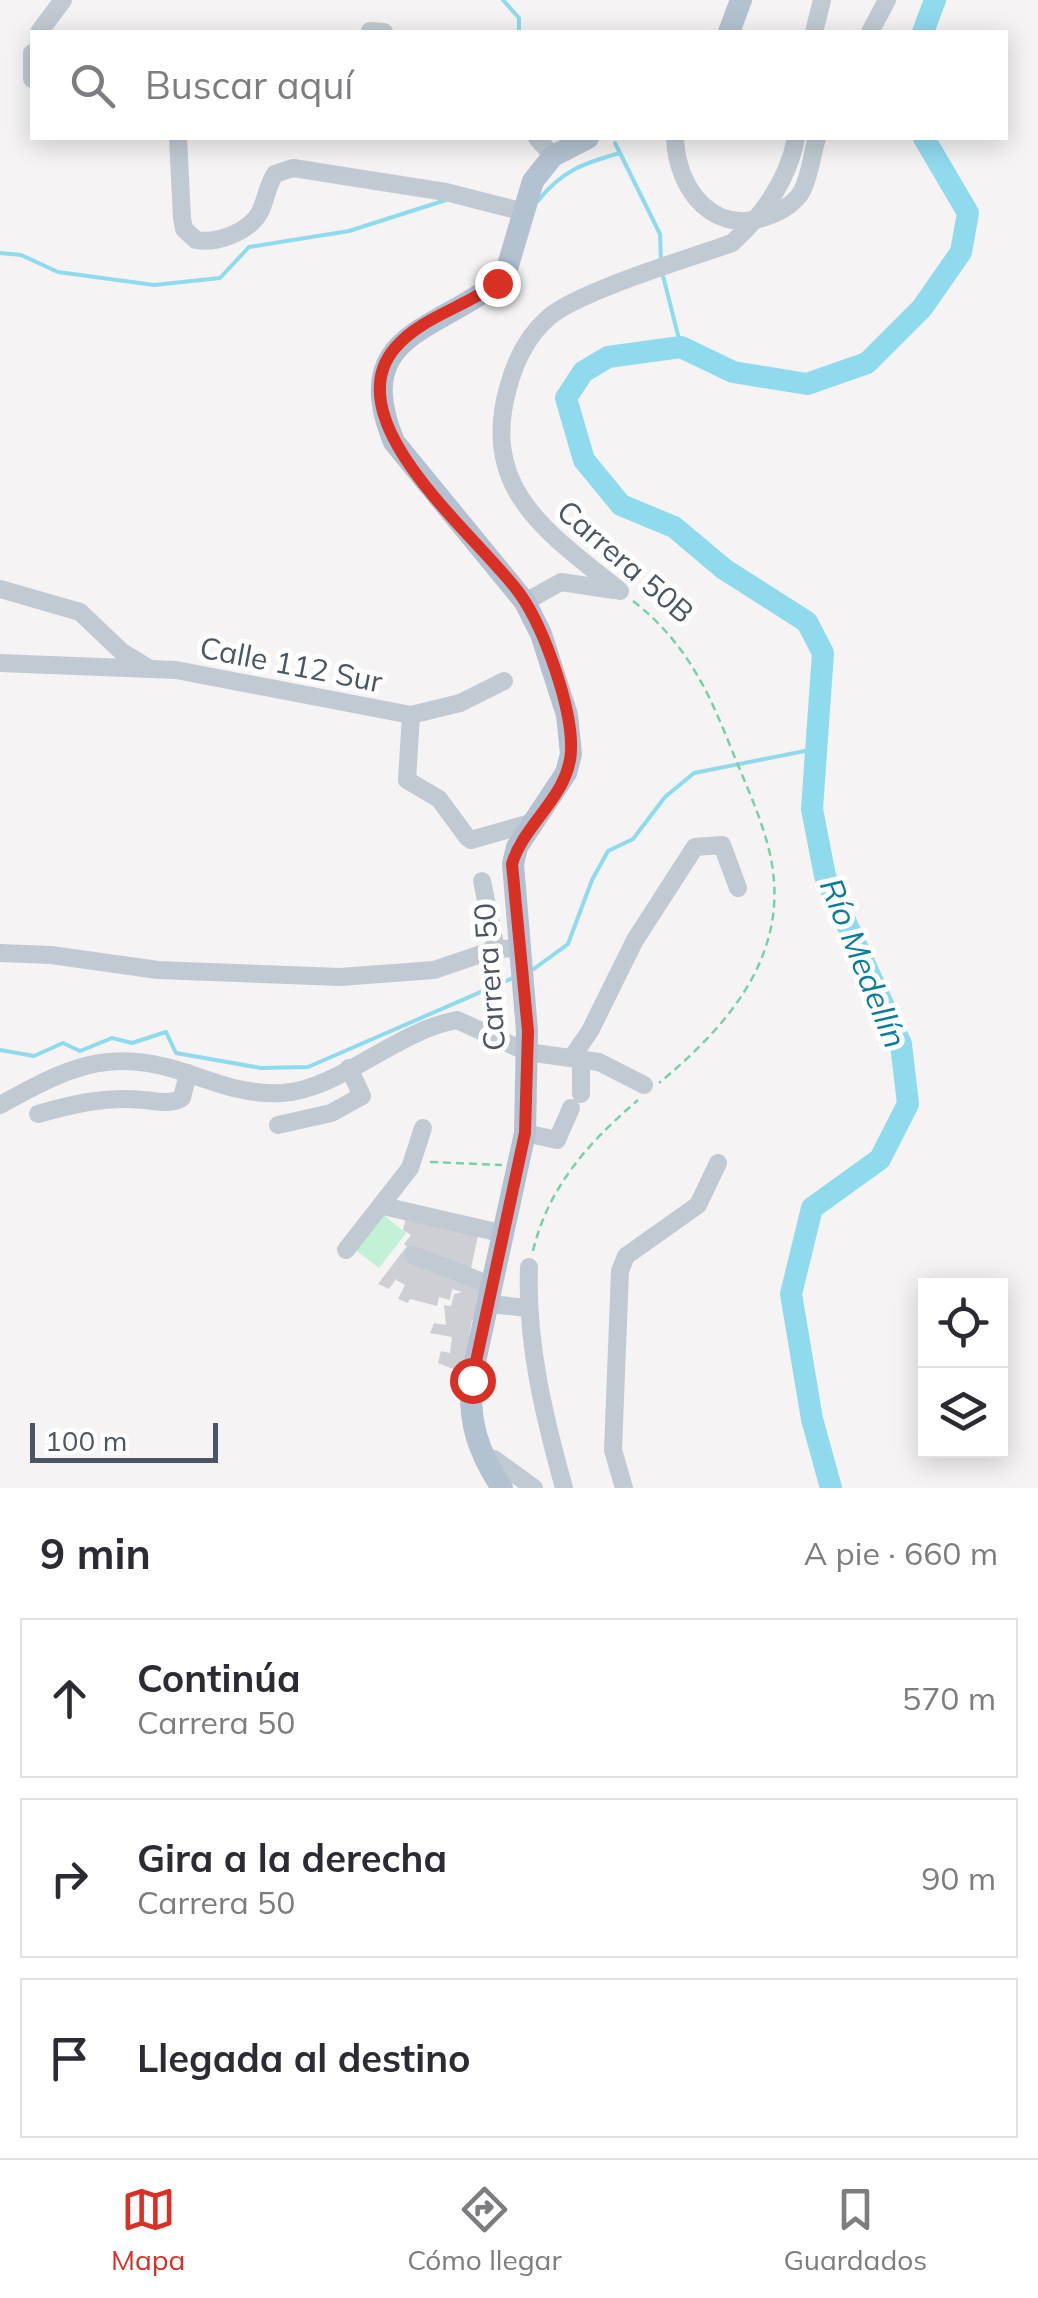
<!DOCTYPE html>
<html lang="es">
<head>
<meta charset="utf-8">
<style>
	:root { --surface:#fff; --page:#f7f7f7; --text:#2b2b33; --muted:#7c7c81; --line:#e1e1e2; --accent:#d93025 }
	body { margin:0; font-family:Mulish,sans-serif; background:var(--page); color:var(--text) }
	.controls { position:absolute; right:30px; bottom:30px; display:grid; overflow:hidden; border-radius:0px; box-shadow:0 5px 25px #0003 }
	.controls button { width:90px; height:90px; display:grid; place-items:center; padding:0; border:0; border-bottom:2px solid var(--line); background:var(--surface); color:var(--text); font:50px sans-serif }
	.scale { position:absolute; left:30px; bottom:25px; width:188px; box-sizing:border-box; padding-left:10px; border:5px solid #4a5661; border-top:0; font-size:28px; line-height:35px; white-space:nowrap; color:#4a5661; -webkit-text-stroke:8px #fff; paint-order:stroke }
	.stop { position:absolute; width:30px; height:30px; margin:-22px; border:8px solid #d93025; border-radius:50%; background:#fff }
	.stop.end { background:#d93025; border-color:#fff; box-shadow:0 2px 10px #0008 }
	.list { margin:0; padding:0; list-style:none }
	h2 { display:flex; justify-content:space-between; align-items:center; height:130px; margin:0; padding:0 40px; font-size:42px }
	h2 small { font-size:32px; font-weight:400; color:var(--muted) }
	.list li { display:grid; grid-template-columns:65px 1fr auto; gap:30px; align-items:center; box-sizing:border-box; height:160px; margin:0 20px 20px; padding:0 20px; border:2px solid var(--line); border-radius:0px }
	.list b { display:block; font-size:38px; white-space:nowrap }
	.list p { margin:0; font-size:32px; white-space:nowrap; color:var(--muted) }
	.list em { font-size:32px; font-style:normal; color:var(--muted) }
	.icon { flex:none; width:55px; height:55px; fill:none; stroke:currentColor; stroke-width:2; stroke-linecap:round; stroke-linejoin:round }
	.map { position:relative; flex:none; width:1038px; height:1488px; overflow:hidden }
	.search { position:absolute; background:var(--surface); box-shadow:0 5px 25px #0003; left:30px; right:30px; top:30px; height:110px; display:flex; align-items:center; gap:25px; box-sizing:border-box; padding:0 35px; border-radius:0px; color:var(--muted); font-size:38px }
	.sheet { height:670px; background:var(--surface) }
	nav { display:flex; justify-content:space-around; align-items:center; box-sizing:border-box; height:140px; border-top:2px solid var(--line); background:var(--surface); font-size:28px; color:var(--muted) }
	nav a { display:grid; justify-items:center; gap:5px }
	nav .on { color:var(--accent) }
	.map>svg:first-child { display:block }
	.green { fill:#c3f1d5 }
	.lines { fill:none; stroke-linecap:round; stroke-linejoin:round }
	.stream { stroke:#90daee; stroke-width:4 }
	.river { stroke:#90daee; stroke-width:22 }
	.building { fill:#cdcfd5 }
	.path { stroke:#7ad0a6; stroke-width:2.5; stroke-dasharray:8 5; stroke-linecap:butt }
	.minor { stroke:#c1cad2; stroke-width:18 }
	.major { stroke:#b3c2d1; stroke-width:22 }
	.route { stroke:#d93025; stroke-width:12 }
	.labels { text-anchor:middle; stroke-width:10; stroke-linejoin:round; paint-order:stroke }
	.street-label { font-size:30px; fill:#4a5661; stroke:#fff }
	.water-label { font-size:32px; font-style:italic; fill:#0c7c9b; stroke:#fff }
</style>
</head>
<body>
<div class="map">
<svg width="1038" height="1488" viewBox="0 0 1038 1488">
	<rect width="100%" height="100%" fill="#f5f3f3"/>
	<polygon class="green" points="381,1213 406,1233 379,1268 354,1249"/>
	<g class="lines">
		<g class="stream">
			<polyline points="503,0 519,18 519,32"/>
			<polyline points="615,143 660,234 661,262"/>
			<path d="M538 201C561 171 584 163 620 153"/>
			<polyline points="0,253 21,255 58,272 154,285 220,278 249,247 349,231 446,200"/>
			<polyline points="662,272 681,347"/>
			<polyline points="531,971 568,944 592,880 608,851 633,839 665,797 694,773 815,749"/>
			<polyline points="0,1050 34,1056 63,1043 80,1051 112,1038 132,1043 166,1032 176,1053 261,1068 308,1067 513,978"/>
		</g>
		<g class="river">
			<polyline points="923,32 935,0"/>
			<polyline points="831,1488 812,1419 791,1294 812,1208 880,1159 908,1104 901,1044 825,876 812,809 823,653 807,622 724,569 674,527 621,505 584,460 566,398 583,372 608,357 681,347 733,372 807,384 867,363 922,308 961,252 968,213 924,138"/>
		</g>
	</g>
	<polygon class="building" points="406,1217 479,1231 470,1273 485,1286 476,1320 472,1320 463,1373 438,1363 441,1351 450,1353 452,1337 430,1333 434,1323 446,1325 444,1305 451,1306 454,1294 462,1292 452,1289 450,1300 439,1297 437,1306 410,1299 408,1303 398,1299 405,1285 396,1280 399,1275 389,1289 378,1284 407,1246 404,1244 411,1235 403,1230"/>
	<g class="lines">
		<g class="path">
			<path d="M633 601C686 642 709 692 733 753 746 785 762 819 770 854 792 953 729 1025 659 1083"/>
			<polyline points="430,1162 502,1165"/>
			<path d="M533 1251C548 1187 589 1142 638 1100"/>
		</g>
		<g class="minor">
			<polyline points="370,31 384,32"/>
			<polyline points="39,32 63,0"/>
			<polyline points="814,32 822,0"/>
			<polyline points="870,32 887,0"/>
			<polyline points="32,53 32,79"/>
			<path d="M178 138 182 218 184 229 196 240C217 244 249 232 260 212 266 200 267 186 275 174L293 168 446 192 524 212"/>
			<polyline points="537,138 553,156"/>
			<path d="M675 138C677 191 715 238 771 215 782 211 796 202 802 191 810 176 812 154 817 138"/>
			<polyline points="0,589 80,612 122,652 150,669"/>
			<path d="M620 591C550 534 479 491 508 388 515 361 527 336 549 317 579 291 690 258 732 243 763 215 788 180 796 138"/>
			<polyline points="525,602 561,582 614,590"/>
			<polyline points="0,663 176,670 411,715 407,780 439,799 467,837 471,840 534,822"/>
			<polyline points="411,715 460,703 504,681"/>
			<polyline points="482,881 496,949"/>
			<polyline points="0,953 51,955 158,970 340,977 434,970 496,949 520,948"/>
			<polyline points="572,1057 590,1031 635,940 695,847 722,845 738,888"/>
			<polyline points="581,1059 581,1094"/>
			<path d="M0 1105C67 1068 109 1046 187 1073 219 1084 247 1095 282 1093 338 1090 396 1031 457 1020L527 1052 599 1062 644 1085"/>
			<path d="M38 1114C73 1104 106 1096 143 1100 157 1101 170 1105 182 1098L188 1073"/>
			<polyline points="278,1125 331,1113 362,1096 349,1068"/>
			<polyline points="525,1133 557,1140 571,1108"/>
			<polyline points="383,1206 505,1234"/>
			<polyline points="346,1250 410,1168 423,1128"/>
			<polyline points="413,1255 493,1286"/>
			<path d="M529 1267C526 1342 544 1416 564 1488"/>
			<polyline points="489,1304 528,1308"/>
			<polyline points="483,1459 494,1459 534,1488"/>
			<polyline points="624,1488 613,1450 620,1271 626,1256 698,1205 718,1163"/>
		</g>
		<g class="major">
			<polyline points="729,32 741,0"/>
			<path d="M502 1488C478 1452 469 1424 471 1380L525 1133 527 1031 513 864 517 847 566 773 571 754 567 715 541 634 525 602 394 442C351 336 430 333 497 283L506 272 533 181 553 156 588 138"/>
		</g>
	</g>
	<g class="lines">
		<path class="route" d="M472 1380 525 1133 528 1031 512 864C524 823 569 796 571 751 573 709 544 628 520 594 481 539 332 422 395 348 421 317 466 307 497 283"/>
	</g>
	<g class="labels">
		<g class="street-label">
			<text transform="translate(625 562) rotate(41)" y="10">Carrera 50B</text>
			<text transform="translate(291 665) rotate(11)" y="10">Calle 112 Sur</text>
			<text transform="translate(490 977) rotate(-94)" y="10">Carrera 50</text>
		</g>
		<g class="water-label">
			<text transform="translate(863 963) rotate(68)" y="11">Río Medellín</text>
		</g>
	</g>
</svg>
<div class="controls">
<button><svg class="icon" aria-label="locate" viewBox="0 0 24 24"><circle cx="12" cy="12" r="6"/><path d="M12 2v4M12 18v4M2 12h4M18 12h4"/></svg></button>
<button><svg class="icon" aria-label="layers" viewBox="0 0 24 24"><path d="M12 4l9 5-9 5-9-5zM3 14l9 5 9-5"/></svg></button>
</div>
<div class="scale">100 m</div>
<div class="stop" style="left:472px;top:1380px"></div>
<div class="stop end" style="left:497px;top:283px"></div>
<div class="search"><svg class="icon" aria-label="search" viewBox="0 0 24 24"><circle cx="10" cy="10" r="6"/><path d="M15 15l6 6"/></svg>Buscar aquí</div>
</div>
<section class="sheet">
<h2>9 min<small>A pie · 660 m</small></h2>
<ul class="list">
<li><svg class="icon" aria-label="ahead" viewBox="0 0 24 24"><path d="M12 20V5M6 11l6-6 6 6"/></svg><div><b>Continúa</b><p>Carrera 50</p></div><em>570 m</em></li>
<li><svg class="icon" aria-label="right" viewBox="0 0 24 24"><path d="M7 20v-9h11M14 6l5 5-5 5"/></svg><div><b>Gira a la derecha</b><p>Carrera 50</p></div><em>90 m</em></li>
<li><svg class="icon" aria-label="arrive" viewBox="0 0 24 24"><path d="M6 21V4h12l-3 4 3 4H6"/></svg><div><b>Llegada al destino</b></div></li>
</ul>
</section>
<nav>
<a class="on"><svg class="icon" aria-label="map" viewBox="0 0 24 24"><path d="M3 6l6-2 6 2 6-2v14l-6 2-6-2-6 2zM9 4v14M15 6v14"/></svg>Mapa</a>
<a><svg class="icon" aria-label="directions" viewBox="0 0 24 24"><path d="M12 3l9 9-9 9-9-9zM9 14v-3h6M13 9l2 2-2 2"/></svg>Cómo llegar</a>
<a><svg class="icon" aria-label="saved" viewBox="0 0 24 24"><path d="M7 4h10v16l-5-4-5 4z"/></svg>Guardados</a>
</nav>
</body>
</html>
